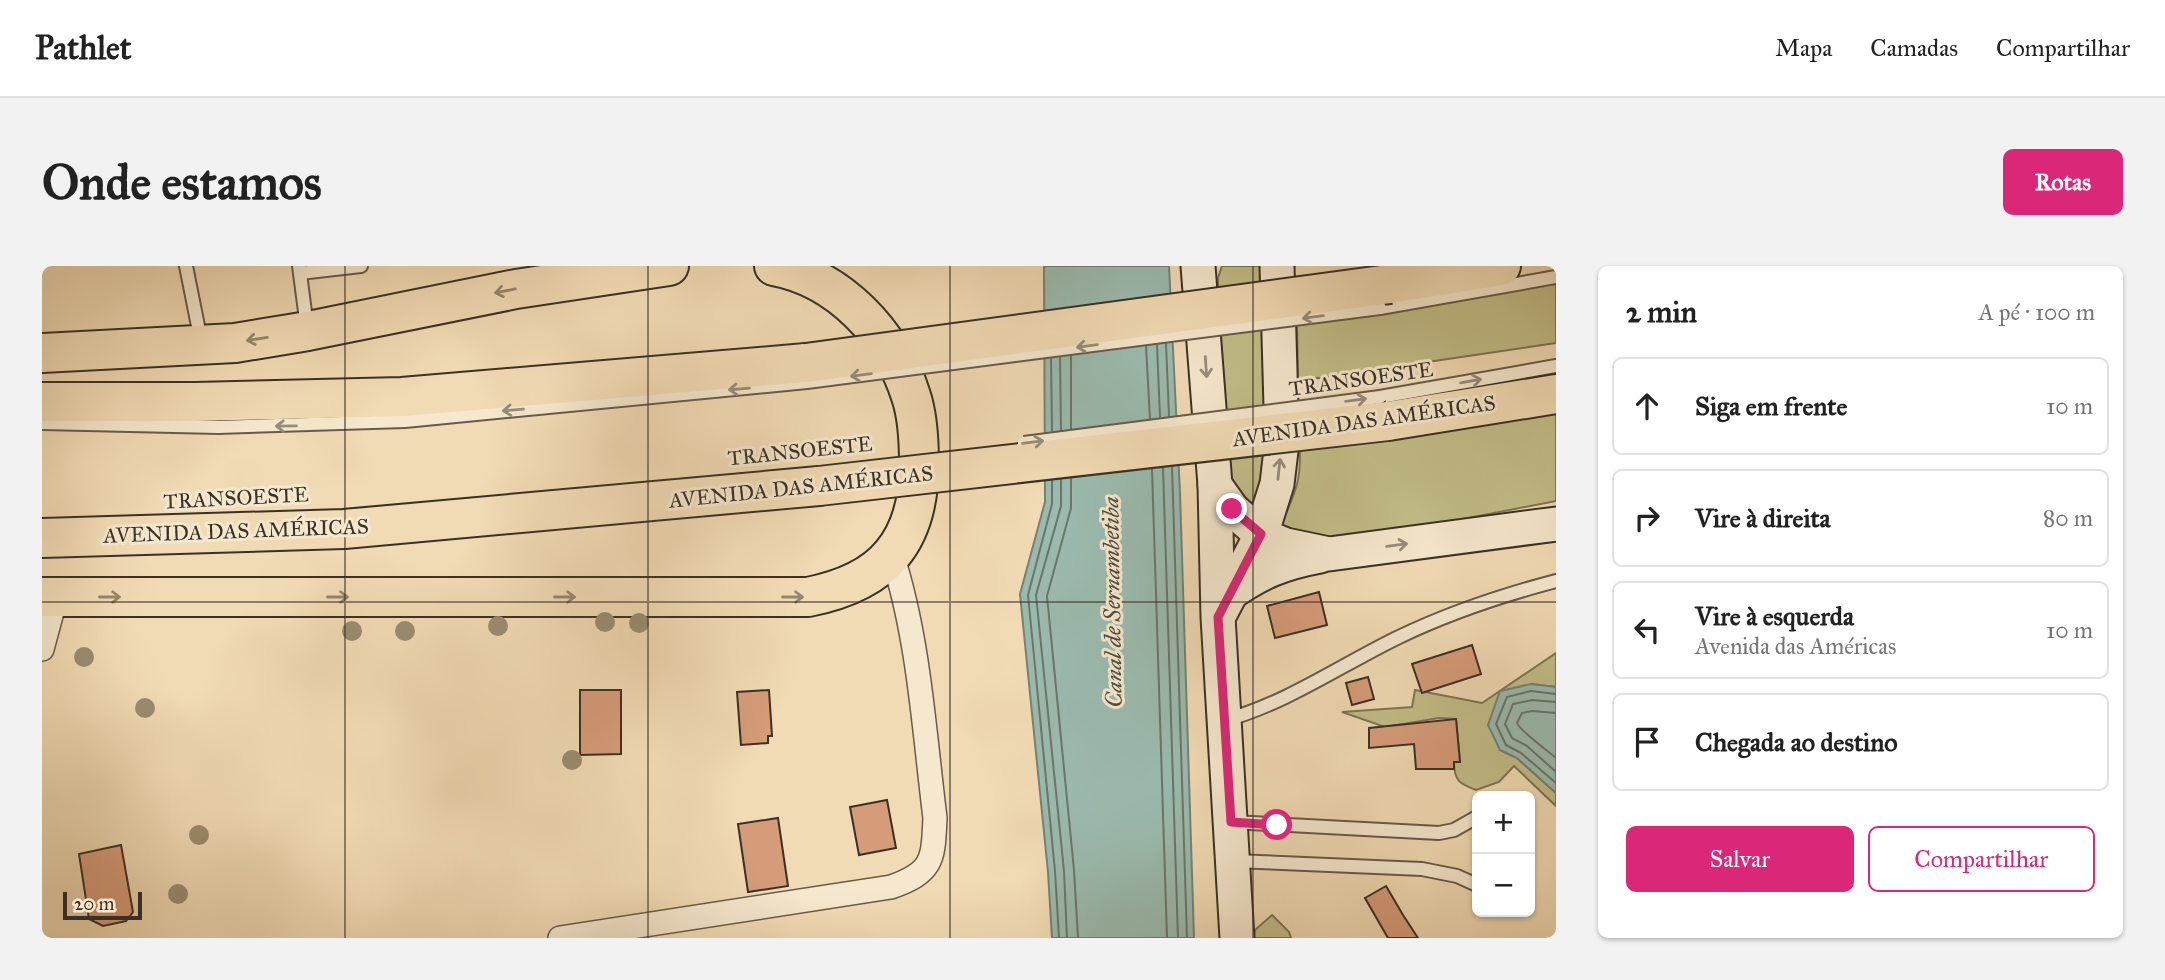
<!DOCTYPE html>
<html lang="pt">
<head>
<meta charset="utf-8">
<style>
	:root { --surface:#fff; --page:#f2f2f2; --text:#222; --muted:#767676; --line:#e0e0e0; --accent:#db2777 }
	body { margin:0; font-family:"IM FELL Great Primer",serif; background:var(--page); color:var(--text) }
	.controls { position:absolute; right:21px; bottom:21px; display:grid; overflow:hidden; border-radius:10px; box-shadow:0 2px 5px #0004 }
	.controls button { width:63px; height:63px; display:grid; place-items:center; padding:0; border:0; border-bottom:2px solid var(--line); background:var(--surface); color:var(--text); font:35px sans-serif }
	.scale { position:absolute; left:21px; bottom:18px; width:79px; box-sizing:border-box; padding-left:7px; border:4px solid #3a3026; border-top:0; font-size:19px; line-height:24px; white-space:nowrap; color:#3a3026; -webkit-text-stroke:5px #f6e8ce; paint-order:stroke }
	.stop { position:absolute; width:21px; height:21px; margin:-16px; border:5px solid #db2777; border-radius:50%; background:#fff }
	.stop.end { background:#db2777; border-color:#fff; box-shadow:0 2px 7px #0008 }
	.list { margin:0; padding:0; list-style:none }
	h2 { display:flex; justify-content:space-between; align-items:center; height:91px; margin:0; padding:0 28px; font-size:30px }
	h2 small { font-size:23px; font-weight:400; color:var(--muted) }
	.list li { display:grid; grid-template-columns:46px 1fr auto; gap:21px; align-items:center; box-sizing:border-box; height:98px; margin:0 14px 14px; padding:0 14px; border:2px solid var(--line); border-radius:10px }
	.list b { display:block; font-size:26px; white-space:nowrap }
	.list p { margin:0; font-size:23px; white-space:nowrap; color:var(--muted) }
	.list em { font-size:23px; font-style:normal; color:var(--muted) }
	.actions { display:flex; gap:14px; padding:21px 28px }
	.actions a { flex:1; padding:16px 0; border:2px solid var(--accent); border-radius:10px; text-align:center; font-size:24px; color:var(--accent) }
	.actions .main { background:var(--accent); color:#fff }
	.icon { flex:none; width:38px; height:38px; fill:none; stroke:currentColor; stroke-width:2; stroke-linecap:round; stroke-linejoin:round }
	.map { position:relative; flex:none; width:1514px; height:672px; overflow:hidden; border-radius:10px }
	header { display:flex; align-items:center; gap:42px; box-sizing:border-box; height:98px; padding:0 35px; background:var(--surface); border-bottom:2px solid var(--line) }
	header strong { font-size:33px }
	nav { display:flex; gap:38px; margin-inline-start:auto; font-size:24px }
	.intro { display:flex; align-items:center; justify-content:space-between; box-sizing:border-box; height:168px; padding:0 42px }
	h1 { margin:0; font-size:49px }
	.button { padding:18px 32px; border-radius:10px; background:var(--accent); color:#fff; font-size:24px; font-weight:700 }
	main { display:flex; gap:42px; padding:0 42px }
	aside { flex:1; background:var(--surface); border-radius:10px; box-shadow:0 2px 5px #0004 }
	.map>svg:first-child { display:block }
	.green { fill:#c2bd87; stroke:#7e7656; stroke-width:2 }
	.water { fill:#9bbbaf; stroke:#748378; stroke-width:2 }
	.lines { fill:none; stroke-linecap:round; stroke-linejoin:round }
	.shore { stroke:#6a766a; stroke-width:2 }
	.building { fill:#d69c79; stroke:#3a3026; stroke-width:2 }
	.lane-casing { stroke:#685b4a; stroke-width:16 }
	.street-casing { stroke:#685b4a; stroke-width:26 }
	.secondary-casing { stroke:#3a3026; stroke-width:37 }
	.highway-casing { stroke:#3a3026; stroke-width:42 }
	.lane { stroke:#f6e8ce; stroke-width:12 }
	.street { stroke:#f6e8ce; stroke-width:23 }
	.secondary { stroke:#f6e8ce; stroke-width:33 }
	.highway { stroke:#f1dbb4; stroke-width:38 }
	.lane-bridge-casing { stroke:#685b4a; stroke-width:16; stroke-linecap:butt }
	.highway-bridge-casing { stroke:#3a3026; stroke-width:42; stroke-linecap:butt }
	.lane-bridge { stroke:#f6e8ce; stroke-width:12 }
	.highway-bridge { stroke:#f1dbb4; stroke-width:38 }
	.tree { fill:#9b8c70 }
	.oneway { stroke:#96866d }
	.oneway2 { stroke:#988c7a }
	.route { stroke:#db2777; stroke-width:9 }
	.grid { fill:none; stroke:#3a3026; stroke-width:2; stroke-opacity:0.55 }
	.labels { text-anchor:middle; stroke-width:6; stroke-linejoin:round; paint-order:stroke }
	.street-label { font-size:21px; fill:#3a3026; stroke:#f6e8ce }
	.water-label { font-size:23px; font-style:italic; fill:#4d4c41; stroke:#f6e8ce }
</style>
</head>
<body>
<header>
<strong>Pathlet</strong>
<nav><a>Mapa</a><a>Camadas</a><a>Compartilhar</a></nav>
</header>
<div class="intro"><h1>Onde estamos</h1><a class="button">Rotas</a></div>
<main>
<div class="map">
<svg width="1514" height="672" viewBox="0 0 1514 672">
	<rect width="100%" height="100%" fill="#f1dbb4"/>
	<filter id="stains"><feTurbulence type="fractalNoise" baseFrequency=".00286" numOctaves="4"/><feColorMatrix values="0 0 0 0 .2 0 0 0 0 .09 0 0 0 0 .02 0 0 0 .5 -.17"/></filter>
	<radialGradient id="worn" r=".72"><stop offset=".6" stop-color="#630" stop-opacity="0"/><stop offset="1" stop-color="#630" stop-opacity=".3"/></radialGradient>
	<g class="green">
		<polygon points="1180,0 1225,0 1231,179 1215,249 1201,236 1182,202 1177,114 1176,12"/>
		<polygon points="1514,17 1514,77 1256,115 1255,59 1339,48"/>
		<path d="M1514 138V235L1390 259 1352 262 1286 274 1237 263C1253 228 1261 213 1257 173Z"/>
		<path d="M1514 387V421L1489 418 1458 484 1475 492 1514 527V540L1472 500 1457 516 1434 524C1418 518 1412 515 1412 496L1418 495 1414 453 1397 452 1343 461 1300 446 1370 441 1373 424 1440 437Z"/>
		<polygon points="1230,649 1247,666 1249,672 1212,672 1213,664"/>
	</g>
	<g class="water">
		<polygon points="1002,0 1127,0 1138,227 1152,672 1010,672 1006,606 978,328 1003,236"/>
		<polygon points="1489,418 1514,421 1514,527 1475,492 1458,484 1446,459 1458,425"/>
	</g>
	<g class="lines">
		<g class="shore">
			<polyline points="1124,78 1127,150"/>
			<polyline points="1115,79 1118,151"/>
			<polyline points="1104,80 1108,153"/>
			<polyline points="1029,90 1029,163"/>
			<polyline points="1018,91 1019,164"/>
			<polyline points="1009,92 1010,165"/>
			<polyline points="1130,201 1145,672"/>
			<polyline points="1121,202 1136,672"/>
			<polyline points="1110,203 1125,672"/>
			<polyline points="1029,212 1029,242 1005,330 1032,604 1036,672"/>
			<polyline points="1010,214 1010,238 986,329 1013,605 1017,672"/>
			<polyline points="1019,214 1019,240 994,329 1022,605 1025,672"/>
			<polyline points="1514,428 1489,425 1465,431 1454,458 1464,479 1479,487 1514,517"/>
			<polyline points="1514,436 1490,434 1471,438 1463,458 1470,472 1485,480 1514,506"/>
			<path d="M1514 447 1490 445 1480 447 1475 457C1478 465 1505 484 1514 492"/>
		</g>
	</g>
	<g class="building">
		<polygon points="1277,326 1285,359 1233,372 1225,340"/>
		<polygon points="1430,379 1439,408 1380,427 1370,398"/>
		<polygon points="1326,411 1332,433 1310,439 1304,417"/>
		<polygon points="538,424 579,424 579,488 538,489"/>
		<polygon points="727,424 730,470 726,470 726,477 699,479 695,426"/>
		<polygon points="1414,453 1418,496 1412,496 1412,503 1374,503 1372,478 1327,482 1327,462"/>
		<polygon points="845,534 854,582 817,589 808,541"/>
		<polygon points="736,552 746,620 706,626 696,558"/>
		<polygon points="79,579 91,646 84,655 61,660 47,653 37,588"/>
		<polygon points="1344,620 1361,649 1376,672 1346,672 1323,632"/>
	</g>
	<g class="lines">
		<g class="lane-casing">
			<g id="lane">
				<polyline points="144,0 159,75"/>
				<polyline points="257,0 265,61"/>
				<polyline points="258,7 319,0"/>
				<polyline points="1338,42 1514,11"/>
				<polyline points="1338,131 1514,100"/>
				<polyline points="0,157 176,161 363,155 765,116"/>
				<path d="M1184 454C1247 436 1299 399 1357 371 1407 347 1461 329 1514 315"/>
				<polyline points="1190,556 1397,567 1412,564 1435,551"/>
				<polyline points="1192,595 1380,603 1415,610 1435,619"/>
			</g>
		</g>
		<g class="street-casing">
			<g id="street">
				<polyline points="0,383 14,331"/>
				<path d="M518 672 849 621C892 606 891 593 893 552 882 464 877 373 850 289"/>
			</g>
		</g>
		<g class="secondary-casing">
			<g id="secondary">
				<polyline points="1156,0 1173,219 1176,351 1195,672"/>
				<polyline points="1173,219 1190,243 1219,269 1244,279 1287,288 1514,258"/>
				<path d="M1187 328C1219 306 1240 297 1278 290"/>
				<polyline points="1179,346 1219,269 1235,218 1240,176 1235,0"/>
			</g>
		</g>
		<g class="highway-casing">
			<g id="highway">
				<polyline points="1348,18 1459,0"/>
				<polyline points="0,87 193,77 266,65 474,23 627,0"/>
				<polyline points="0,136 153,136 360,131 764,97"/>
				<polyline points="1346,155 1514,128"/>
				<polyline points="0,272 302,263 777,220"/>
				<path d="M0 331H766C796 325 829 314 850 288 871 263 877 230 877 198 877 176 876 151 869 130 849 67 797 12 732 0"/>
			</g>
		</g>
		<use href="#lane" class="lane"/>
		<use href="#street" class="street"/>
		<use href="#secondary" class="secondary"/>
		<use href="#highway" class="highway"/>
		<g class="lane-bridge-casing">
			<g id="lane-bridge">
				<polyline points="765,116 1338,42"/>
				<polyline points="982,177 1338,131"/>
			</g>
		</g>
		<g class="highway-bridge-casing">
			<g id="highway-bridge">
				<polyline points="764,97 1348,18"/>
				<polyline points="777,220 1346,155"/>
			</g>
		</g>
		<use href="#lane-bridge" class="lane-bridge"/>
		<use href="#highway-bridge" class="highway-bridge"/>
	</g>
	<g class="tree">
		<circle cx="563" cy="356" r="10"/>
		<circle cx="597" cy="357" r="10"/>
		<circle cx="456" cy="360" r="10"/>
		<circle cx="310" cy="365" r="10"/>
		<circle cx="363" cy="365" r="10"/>
		<circle cx="42" cy="391" r="10"/>
		<circle cx="103" cy="442" r="10"/>
		<circle cx="530" cy="494" r="10"/>
		<circle cx="157" cy="569" r="10"/>
		<circle cx="136" cy="628" r="10"/>
	</g>
	<defs><path id="oneway-shaft" d="M-6 0H5M1.5-3L5.5 0L1.5 3" fill="none" stroke-width="1.6" stroke-linecap="round" stroke-linejoin="round" transform="scale(1.75)"/></defs>
	<g class="oneway">
		<use href="#oneway-shaft" transform="translate(463 25) rotate(169)"/>
		<use href="#oneway-shaft" transform="translate(215 73) rotate(171)"/>
		<use href="#oneway-shaft" transform="translate(68 331)"/>
		<use href="#oneway-shaft" transform="translate(296 331)"/>
		<use href="#oneway-shaft" transform="translate(523 331)"/>
		<use href="#oneway-shaft" transform="translate(751 331)"/>
	</g>
	<g class="oneway2">
		<use href="#oneway-shaft" transform="translate(1271 51) rotate(173)"/>
		<use href="#oneway-shaft" transform="translate(1045 80) rotate(173)"/>
		<use href="#oneway-shaft" transform="translate(1164 101) rotate(86)"/>
		<use href="#oneway-shaft" transform="translate(819 109) rotate(173)"/>
		<use href="#oneway-shaft" transform="translate(1429 115) rotate(-10)"/>
		<use href="#oneway-shaft" transform="translate(697 123) rotate(175)"/>
		<use href="#oneway-shaft" transform="translate(1314 134) rotate(-7)"/>
		<use href="#oneway-shaft" transform="translate(471 144) rotate(175)"/>
		<use href="#oneway-shaft" transform="translate(244 160) rotate(179)"/>
		<use href="#oneway-shaft" transform="translate(991 176) rotate(-7)"/>
		<use href="#oneway-shaft" transform="translate(1237 203) rotate(-84)"/>
		<use href="#oneway-shaft" transform="translate(1355 279) rotate(-7)"/>
	</g>
	<g class="lines">
		<polyline class="route" points="1190,243 1219,268 1176,351 1189,556 1235,559"/>
	</g>
	<path class="grid" d="M303 0V672M606 0V672M908 0V672M1211 0V672M0 336H1514"/>
	<g class="labels">
		<g class="street-label">
			<text transform="translate(1319 113) rotate(-8)" y="7">TRANSOESTE</text>
			<text transform="translate(1322 155) rotate(-8)" y="7">AVENIDA DAS AMÉRICAS</text>
			<text transform="translate(758 185) rotate(-6)" y="7">TRANSOESTE</text>
			<text transform="translate(759 221) rotate(-6)" y="7">AVENIDA DAS AMÉRICAS</text>
			<text transform="translate(194 232) rotate(-3)" y="7">TRANSOESTE</text>
			<text transform="translate(194 265) rotate(-2)" y="7">AVENIDA DAS AMÉRICAS</text>
		</g>
		<g class="water-label">
			<text transform="translate(1070 336) rotate(-91)" y="8">Canal de Sernambetiba</text>
		</g>
	</g>
	<rect width="100%" height="100%" filter="url(#stains)"/>
	<rect width="100%" height="100%" fill="url(#worn)"/>
</svg>
<div class="controls">
<button>+</button>
<button>−</button>
</div>
<div class="scale">20 m</div>
<div class="stop" style="left:1235px;top:559px"></div>
<div class="stop end" style="left:1190px;top:243px"></div>
</div>
<aside>
<h2>2 min<small>A pé · 100 m</small></h2>
<ul class="list">
<li><svg class="icon" aria-label="ahead" viewBox="0 0 24 24"><path d="M12 20V5M6 11l6-6 6 6"/></svg><div><b>Siga em frente</b></div><em>10 m</em></li>
<li><svg class="icon" aria-label="right" viewBox="0 0 24 24"><path d="M7 20v-9h11M14 6l5 5-5 5"/></svg><div><b>Vire à direita</b></div><em>80 m</em></li>
<li><svg class="icon" aria-label="left" viewBox="0 0 24 24"><path d="M17 20v-9H6M10 6l-5 5 5 5"/></svg><div><b>Vire à esquerda</b><p>Avenida das Américas</p></div><em>10 m</em></li>
<li><svg class="icon" aria-label="arrive" viewBox="0 0 24 24"><path d="M6 21V4h12l-3 4 3 4H6"/></svg><div><b>Chegada ao destino</b></div></li>
</ul>
<div class="actions"><a class="main">Salvar</a><a>Compartilhar</a></div>
</aside>
</main>
</body>
</html>
